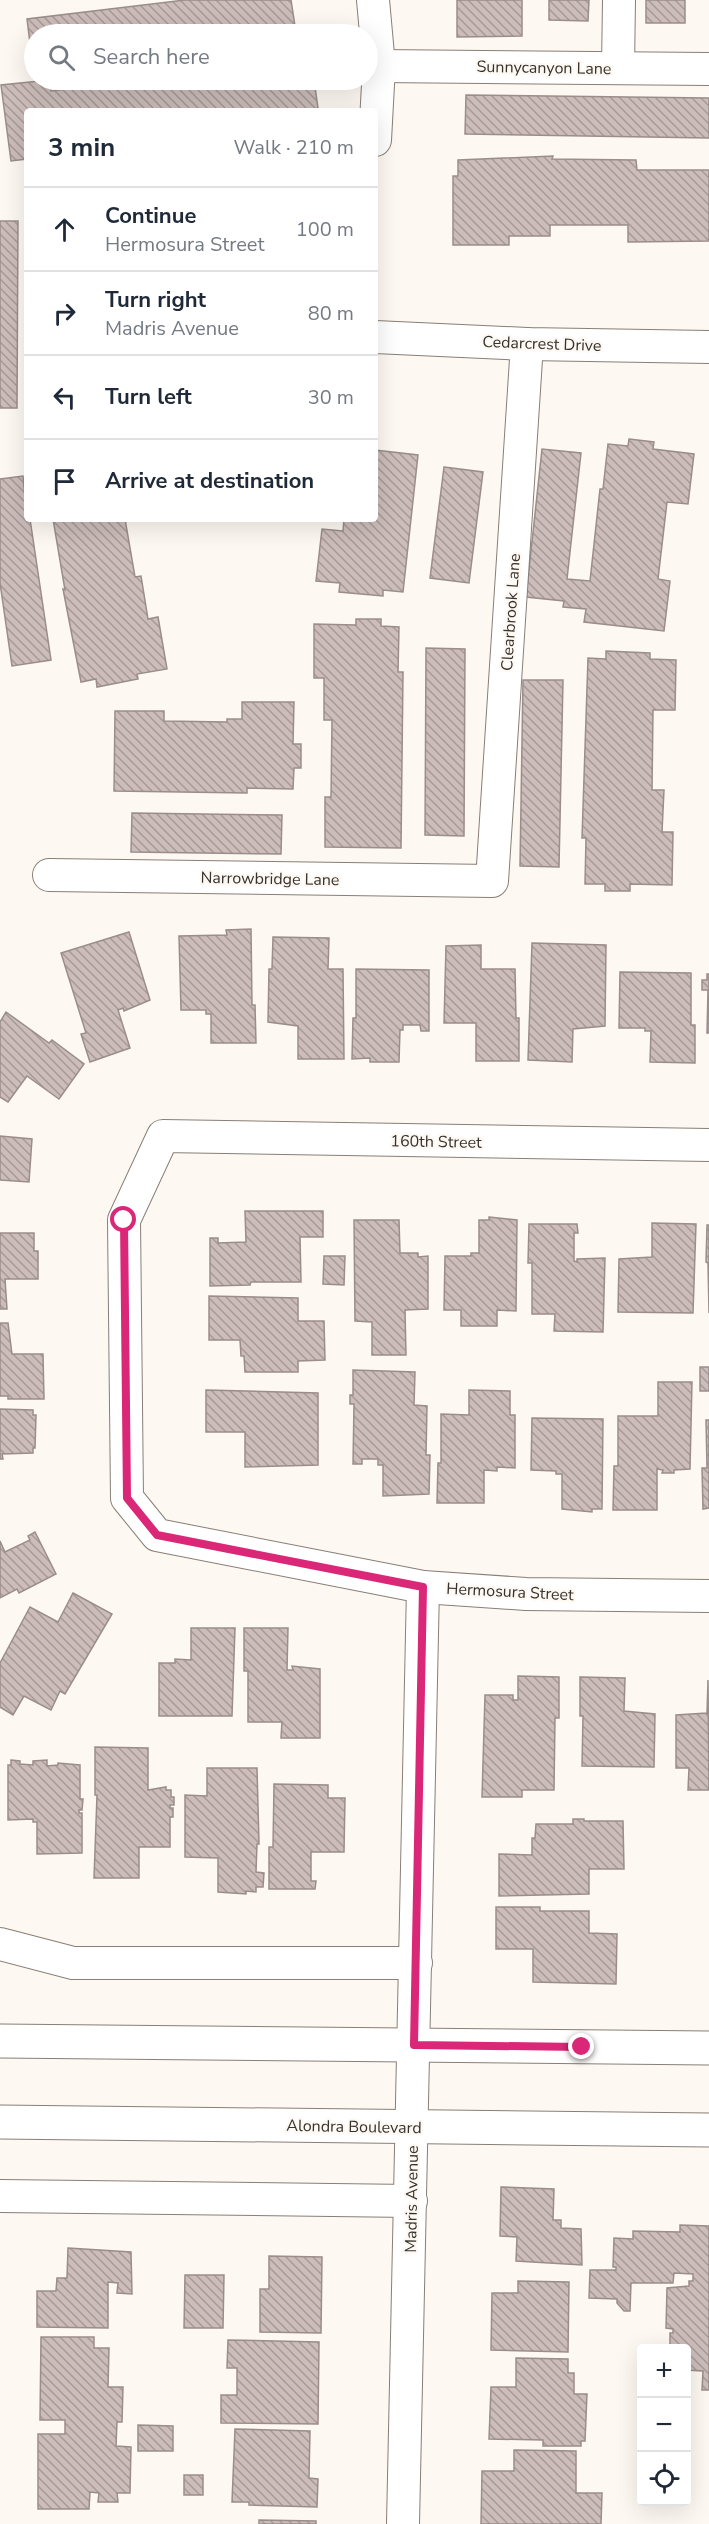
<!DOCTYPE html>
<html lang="en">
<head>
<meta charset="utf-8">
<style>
	:root { --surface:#fff; --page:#f2f2f3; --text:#1f2937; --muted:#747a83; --line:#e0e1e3 }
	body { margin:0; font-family:"Nunito Sans",sans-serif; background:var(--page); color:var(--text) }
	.controls { position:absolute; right:18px; bottom:18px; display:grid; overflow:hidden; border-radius:6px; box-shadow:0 6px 24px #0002 }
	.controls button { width:54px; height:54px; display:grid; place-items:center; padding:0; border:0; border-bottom:2px solid var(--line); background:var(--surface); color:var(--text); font:30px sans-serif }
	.stop { position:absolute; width:18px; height:18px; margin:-14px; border:4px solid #db2777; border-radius:50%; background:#fff }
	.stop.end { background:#db2777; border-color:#fff; box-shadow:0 2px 6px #0008 }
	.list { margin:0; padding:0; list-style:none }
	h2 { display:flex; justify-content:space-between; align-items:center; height:78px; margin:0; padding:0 24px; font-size:26px }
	h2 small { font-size:20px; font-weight:400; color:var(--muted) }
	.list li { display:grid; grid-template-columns:39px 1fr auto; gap:18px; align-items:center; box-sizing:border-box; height:84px; padding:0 24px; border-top:2px solid var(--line) }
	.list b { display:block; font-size:22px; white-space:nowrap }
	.list p { margin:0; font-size:20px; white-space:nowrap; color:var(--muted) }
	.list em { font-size:20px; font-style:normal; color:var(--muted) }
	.icon { flex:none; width:33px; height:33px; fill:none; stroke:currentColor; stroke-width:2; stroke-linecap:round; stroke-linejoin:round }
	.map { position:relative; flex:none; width:709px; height:2524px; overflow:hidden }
	.search { position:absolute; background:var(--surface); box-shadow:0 6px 24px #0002; left:24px; top:24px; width:354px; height:66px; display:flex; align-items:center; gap:15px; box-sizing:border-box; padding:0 21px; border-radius:33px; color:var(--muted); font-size:22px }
	.panel { position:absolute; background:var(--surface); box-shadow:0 6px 24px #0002; left:24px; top:108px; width:354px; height:414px; border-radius:6px }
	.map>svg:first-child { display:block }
	.building { fill:url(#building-back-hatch); stroke:#9a8d8a; stroke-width:1.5 }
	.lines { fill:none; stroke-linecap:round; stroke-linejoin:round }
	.minor-casing { stroke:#887f76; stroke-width:34 }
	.secondary-casing { stroke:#887f76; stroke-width:35 }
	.minor { stroke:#fff; stroke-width:32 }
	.secondary { stroke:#fff; stroke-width:33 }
	.route { stroke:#db2777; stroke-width:8 }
	.labels { text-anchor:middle; stroke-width:4.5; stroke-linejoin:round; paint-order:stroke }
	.street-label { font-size:16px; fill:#36322e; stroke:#fef8f2 }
</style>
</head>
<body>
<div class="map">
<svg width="709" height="2524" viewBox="0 0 709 2524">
	<defs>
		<pattern id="building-back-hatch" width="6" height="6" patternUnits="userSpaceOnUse" patternTransform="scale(1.5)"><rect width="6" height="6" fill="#ccbdba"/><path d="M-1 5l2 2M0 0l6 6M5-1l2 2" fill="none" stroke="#a69a98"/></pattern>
	</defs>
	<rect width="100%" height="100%" fill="#fef8f2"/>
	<g class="building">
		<polygon points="185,0 291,0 295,26 243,32 243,34 34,34 34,59 32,59 27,19"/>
		<polygon points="457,0 522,0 522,36 457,37"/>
		<polygon points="549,0 589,0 588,21 549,20"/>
		<rect x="646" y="0" width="39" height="23"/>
		<polygon points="49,80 51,91 127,82 127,80 314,80 318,108 312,111 27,111 27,159 11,161 1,85"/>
		<polygon points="466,95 709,98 709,138 465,134"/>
		<polygon points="553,156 552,159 636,160 637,170 709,170 709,241 628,242 628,225 550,225 550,236 509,236 509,245 453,245 453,176 458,176 458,160"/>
		<polygon points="0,221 18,221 17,408 0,408"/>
		<polygon points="629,439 654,442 653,449 694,454 688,504 667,502 658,579 670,581 664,631 584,622 586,609 563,607 564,601 526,597 542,449 581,453 567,579 590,581 600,489 603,489 608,444 628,446"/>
		<polygon points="375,450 418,455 403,592 383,590 383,596 339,592 340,583 316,581 322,529 343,531 344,519 375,519"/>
		<polygon points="444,467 483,472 469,583 430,578"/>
		<polygon points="23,476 27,519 30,519 51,660 12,666 0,583 0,479"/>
		<polygon points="53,519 125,519 135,577 141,576 148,619 158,617 167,669 137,674 138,679 97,687 96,679 81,682 63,589 65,590"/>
		<polygon points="356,619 381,619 381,626 399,627 398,672 403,672 401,848 325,847 325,797 331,797 332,720 324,720 324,678 314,678 314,624 356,625"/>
		<polygon points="426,648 465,649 464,836 425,835"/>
		<polygon points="606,651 650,653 650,659 676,660 675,710 653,710 652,790 664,790 662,832 673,832 672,885 630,884 630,891 605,891 605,884 585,884 586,838 582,838 588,658 606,659"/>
		<polygon points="523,680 563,680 559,867 520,866"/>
		<polygon points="242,702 294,702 293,744 301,744 301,768 294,768 293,789 247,788 247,793 114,791 115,711 164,711 164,721 227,722 227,719 242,719"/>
		<polygon points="132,813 282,815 281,854 131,852"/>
		<polygon points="251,929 252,1005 255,1005 256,1043 211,1043 211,1014 206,1014 206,1010 181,1010 179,936 227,935 226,930"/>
		<polygon points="129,932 150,1000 124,1011 123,1008 118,1010 130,1048 90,1062 81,1034 86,1033 61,953"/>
		<polygon points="273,937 329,938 328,969 343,969 344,1059 298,1059 298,1026 268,1022 269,969 272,969"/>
		<polygon points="532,943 606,945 605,1026 573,1029 572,1062 528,1060"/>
		<polygon points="481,945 481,969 515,969 516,1018 519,1018 519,1061 476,1061 476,1023 444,1023 446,946"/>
		<polygon points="356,969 429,970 429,1031 421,1031 420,1025 403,1025 403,1030 400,1030 399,1062 370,1062 370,1058 352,1059 353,1018 356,1018"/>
		<polygon points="620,972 691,973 691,1025 695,1025 695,1063 650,1062 651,1031 645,1031 645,1028 619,1028"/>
		<polygon points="707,974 709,974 709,1033 707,1033 708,990 702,990 702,980 707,980"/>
		<polygon points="6,1012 49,1043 52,1040 84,1064 59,1099 27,1076 8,1102 0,1097 0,1022"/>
		<polygon points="0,1136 32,1139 29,1182 0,1180"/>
		<polygon points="245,1211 323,1211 323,1237 300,1237 301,1282 251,1282 250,1285 210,1286 210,1238 218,1238 218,1243 246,1242"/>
		<polygon points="489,1217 517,1220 516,1311 497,1310 497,1326 461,1326 461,1310 444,1310 445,1256 471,1256 471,1253 479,1253 479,1220 489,1220"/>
		<polygon points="354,1220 399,1220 400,1253 418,1253 418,1257 428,1256 428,1309 405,1310 406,1355 372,1355 372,1322 355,1321"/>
		<polygon points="652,1223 696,1224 693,1313 618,1312 619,1259 652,1257"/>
		<polygon points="529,1224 577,1224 578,1233 574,1233 574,1261 577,1262 577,1259 605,1258 603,1332 554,1331 555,1314 532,1314 532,1263 528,1263"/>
		<polygon points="707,1225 709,1225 709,1313 708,1263 706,1262"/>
		<polygon points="0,1233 34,1233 34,1251 38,1251 38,1279 5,1279 7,1309 0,1309"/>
		<polygon points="324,1256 345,1256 344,1285 323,1284"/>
		<polygon points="209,1296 298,1298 298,1321 324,1321 325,1360 298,1361 298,1372 245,1372 244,1356 241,1356 240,1340 209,1340"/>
		<polygon points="0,1323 8,1323 12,1354 43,1354 44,1399 8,1399 8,1396 0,1396"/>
		<rect x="700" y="1367" width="9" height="24"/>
		<polygon points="353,1370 415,1372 414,1405 427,1406 426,1455 430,1455 429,1494 383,1496 383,1465 378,1465 378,1459 362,1459 362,1464 353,1464 354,1404 350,1404 350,1395 353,1395"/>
		<polygon points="658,1382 692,1382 690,1469 674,1470 674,1473 662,1473 663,1470 657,1469 657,1510 613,1510 614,1466 618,1466 618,1416 658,1416"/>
		<polygon points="206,1390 318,1393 318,1465 245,1467 245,1432 206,1432"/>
		<polygon points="469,1390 510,1391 510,1415 515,1415 515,1468 497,1467 497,1471 484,1470 484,1503 437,1503 438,1463 441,1463 441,1414 469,1415"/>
		<polygon points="0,1409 33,1410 33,1415 36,1415 35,1448 33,1448 33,1453 2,1454 3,1459 0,1459"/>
		<polygon points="532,1418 603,1419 602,1509 592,1509 592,1512 562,1509 562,1474 556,1474 556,1471 531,1470"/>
		<polygon points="706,1420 709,1420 709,1508 703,1509 702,1468 707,1468"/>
		<polygon points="35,1532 56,1574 19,1593 17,1589 0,1598 0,1541 5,1552 30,1540 28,1536"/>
		<polygon points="73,1593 112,1614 65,1694 60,1691 51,1710 24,1696 13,1715 0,1707 0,1663 30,1607 58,1622"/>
		<polygon points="191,1628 235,1628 232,1716 159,1716 159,1663 175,1663 175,1659 191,1660"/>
		<polygon points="244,1628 288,1628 287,1670 293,1670 292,1666 320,1669 320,1738 281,1738 282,1722 248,1722 248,1671 244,1671"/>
		<polygon points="518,1676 559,1677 559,1718 555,1718 554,1790 522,1790 522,1797 482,1797 485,1695 513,1695 513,1700 518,1700"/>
		<polygon points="580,1677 625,1678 624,1711 655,1714 654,1767 582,1766 583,1716 580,1716"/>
		<polygon points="708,1680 709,1790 688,1790 689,1768 676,1768 676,1715 707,1713"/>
		<polygon points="95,1747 148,1748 148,1790 166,1787 166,1790 171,1790 171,1797 174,1797 174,1805 170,1805 170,1808 173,1808 173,1817 170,1817 170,1847 139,1847 139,1878 94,1878 97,1795 95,1795"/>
		<polygon points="11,1760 20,1761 20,1764 33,1765 33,1761 47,1760 47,1766 58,1765 58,1763 80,1765 80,1799 83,1799 82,1810 79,1810 79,1813 82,1813 82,1853 37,1854 37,1822 33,1822 33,1819 8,1820 8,1765 11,1765"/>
		<polygon points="207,1768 257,1768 259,1844 257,1844 256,1872 264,1873 263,1887 256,1887 256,1892 246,1891 246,1894 218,1892 218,1858 185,1857 185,1795 207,1796"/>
		<polygon points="274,1784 328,1785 328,1798 345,1798 344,1852 311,1852 311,1881 316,1881 315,1889 269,1889 269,1847 273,1847"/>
		<polygon points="573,1819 584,1819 584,1821 623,1821 624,1869 589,1869 589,1894 499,1896 499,1854 532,1855 532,1838 535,1838 536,1824 573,1824"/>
		<polygon points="496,1907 540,1907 540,1911 589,1911 589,1933 617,1934 616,1984 533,1982 533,1949 496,1949"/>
		<polygon points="501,2187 554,2189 553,2220 561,2220 561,2228 581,2229 582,2265 516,2261 517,2237 500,2236"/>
		<polygon points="680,2225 709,2226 709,2390 702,2390 703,2371 686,2370 686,2348 670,2348 670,2333 673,2333 673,2329 666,2328 667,2288 689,2286 689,2281 693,2281 693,2274 674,2273 673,2283 631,2283 630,2311 624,2311 617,2303 617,2299 589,2298 590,2270 616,2270 616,2267 613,2267 614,2238 633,2239 633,2231 680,2232"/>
		<polygon points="68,2248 131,2252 132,2294 117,2293 118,2283 108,2282 108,2328 37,2327 37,2291 56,2291 57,2278 67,2278"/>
		<polygon points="269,2256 322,2257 321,2333 260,2332 260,2289 269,2289"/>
		<polygon points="185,2275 224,2275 223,2328 184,2328"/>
		<polygon points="518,2281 569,2282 568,2352 491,2350 492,2293 518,2293"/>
		<polygon points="41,2337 94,2337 94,2348 109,2348 108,2387 123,2387 122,2422 117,2422 116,2446 131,2447 130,2493 117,2493 118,2502 98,2502 99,2493 90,2492 89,2509 38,2509 38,2434 65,2434 65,2420 40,2420"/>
		<polygon points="228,2340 319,2342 318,2424 221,2423 221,2395 237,2395 237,2368 227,2368"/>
		<polygon points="516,2358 568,2359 568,2373 574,2373 574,2394 587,2394 585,2441 581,2441 581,2446 543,2446 543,2440 489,2439 491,2387 516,2387"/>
		<polygon points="138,2425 173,2426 173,2451 138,2451"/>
		<polygon points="235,2429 310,2431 309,2478 318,2479 317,2507 249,2505 249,2502 232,2502"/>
		<polygon points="514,2450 576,2451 576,2493 602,2493 601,2524 481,2524 482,2471 514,2471"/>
		<rect x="184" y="2475" width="19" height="20"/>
		<polygon points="259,2520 316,2521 316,2524 259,2524"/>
	</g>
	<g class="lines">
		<g class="minor-casing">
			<g id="minor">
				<polyline points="373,0 379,66 375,140"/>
				<polyline points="379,66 709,69"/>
				<polyline points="618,68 619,0"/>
				<polyline points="375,337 527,344 709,347"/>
				<polyline points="49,875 492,881 527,344"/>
				<polyline points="709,1145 163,1136 124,1220 127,1498 157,1535 423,1587 526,1594 709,1596"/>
				<polyline points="0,1944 73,1963 416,1963"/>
				<polyline points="0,2196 411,2201"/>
				<polyline points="403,2524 423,1587"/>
			</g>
		</g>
		<g class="secondary-casing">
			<g id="secondary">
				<polyline points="0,2041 709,2048"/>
				<polyline points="0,2122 709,2130"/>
			</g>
		</g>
		<use href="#minor" class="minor"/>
		<use href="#secondary" class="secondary"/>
	</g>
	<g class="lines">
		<polyline class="route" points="124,1220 127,1498 157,1535 423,1587 414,2045 582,2047"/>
	</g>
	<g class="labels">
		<g class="street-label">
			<text transform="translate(544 67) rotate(1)" y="6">Sunnycanyon Lane</text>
			<text transform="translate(542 343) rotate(2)" y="6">Cedarcrest Drive</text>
			<text transform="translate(510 612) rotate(-86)" y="6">Clearbrook Lane</text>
			<text transform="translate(270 878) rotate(1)" y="6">Narrowbridge Lane</text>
			<text transform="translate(436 1141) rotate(1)" y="6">160th Street</text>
			<text transform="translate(510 1591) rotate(3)" y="6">Hermosura Street</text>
			<text transform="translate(354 2126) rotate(1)" y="6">Alondra Boulevard</text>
			<text transform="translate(411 2199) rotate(-89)" y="6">Madris Avenue</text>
		</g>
	</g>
</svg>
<div class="controls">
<button>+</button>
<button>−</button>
<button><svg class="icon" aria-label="locate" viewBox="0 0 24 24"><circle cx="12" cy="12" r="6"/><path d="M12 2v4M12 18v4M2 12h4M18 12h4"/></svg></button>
</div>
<div class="stop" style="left:124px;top:1220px"></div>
<div class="stop end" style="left:582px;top:2047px"></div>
<div class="search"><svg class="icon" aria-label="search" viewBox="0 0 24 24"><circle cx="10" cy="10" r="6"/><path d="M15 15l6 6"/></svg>Search here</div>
<section class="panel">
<h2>3 min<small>Walk · 210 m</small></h2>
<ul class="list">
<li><svg class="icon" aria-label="ahead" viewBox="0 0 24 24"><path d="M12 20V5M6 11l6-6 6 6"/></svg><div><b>Continue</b><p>Hermosura Street</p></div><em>100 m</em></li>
<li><svg class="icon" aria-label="right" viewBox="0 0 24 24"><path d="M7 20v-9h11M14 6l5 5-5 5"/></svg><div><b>Turn right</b><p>Madris Avenue</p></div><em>80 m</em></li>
<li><svg class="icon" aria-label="left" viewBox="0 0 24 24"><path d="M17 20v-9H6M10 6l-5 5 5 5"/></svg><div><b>Turn left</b></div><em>30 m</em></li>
<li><svg class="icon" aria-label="arrive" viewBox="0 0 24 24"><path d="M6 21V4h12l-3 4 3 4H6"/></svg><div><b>Arrive at destination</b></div></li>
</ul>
</section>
</div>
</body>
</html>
